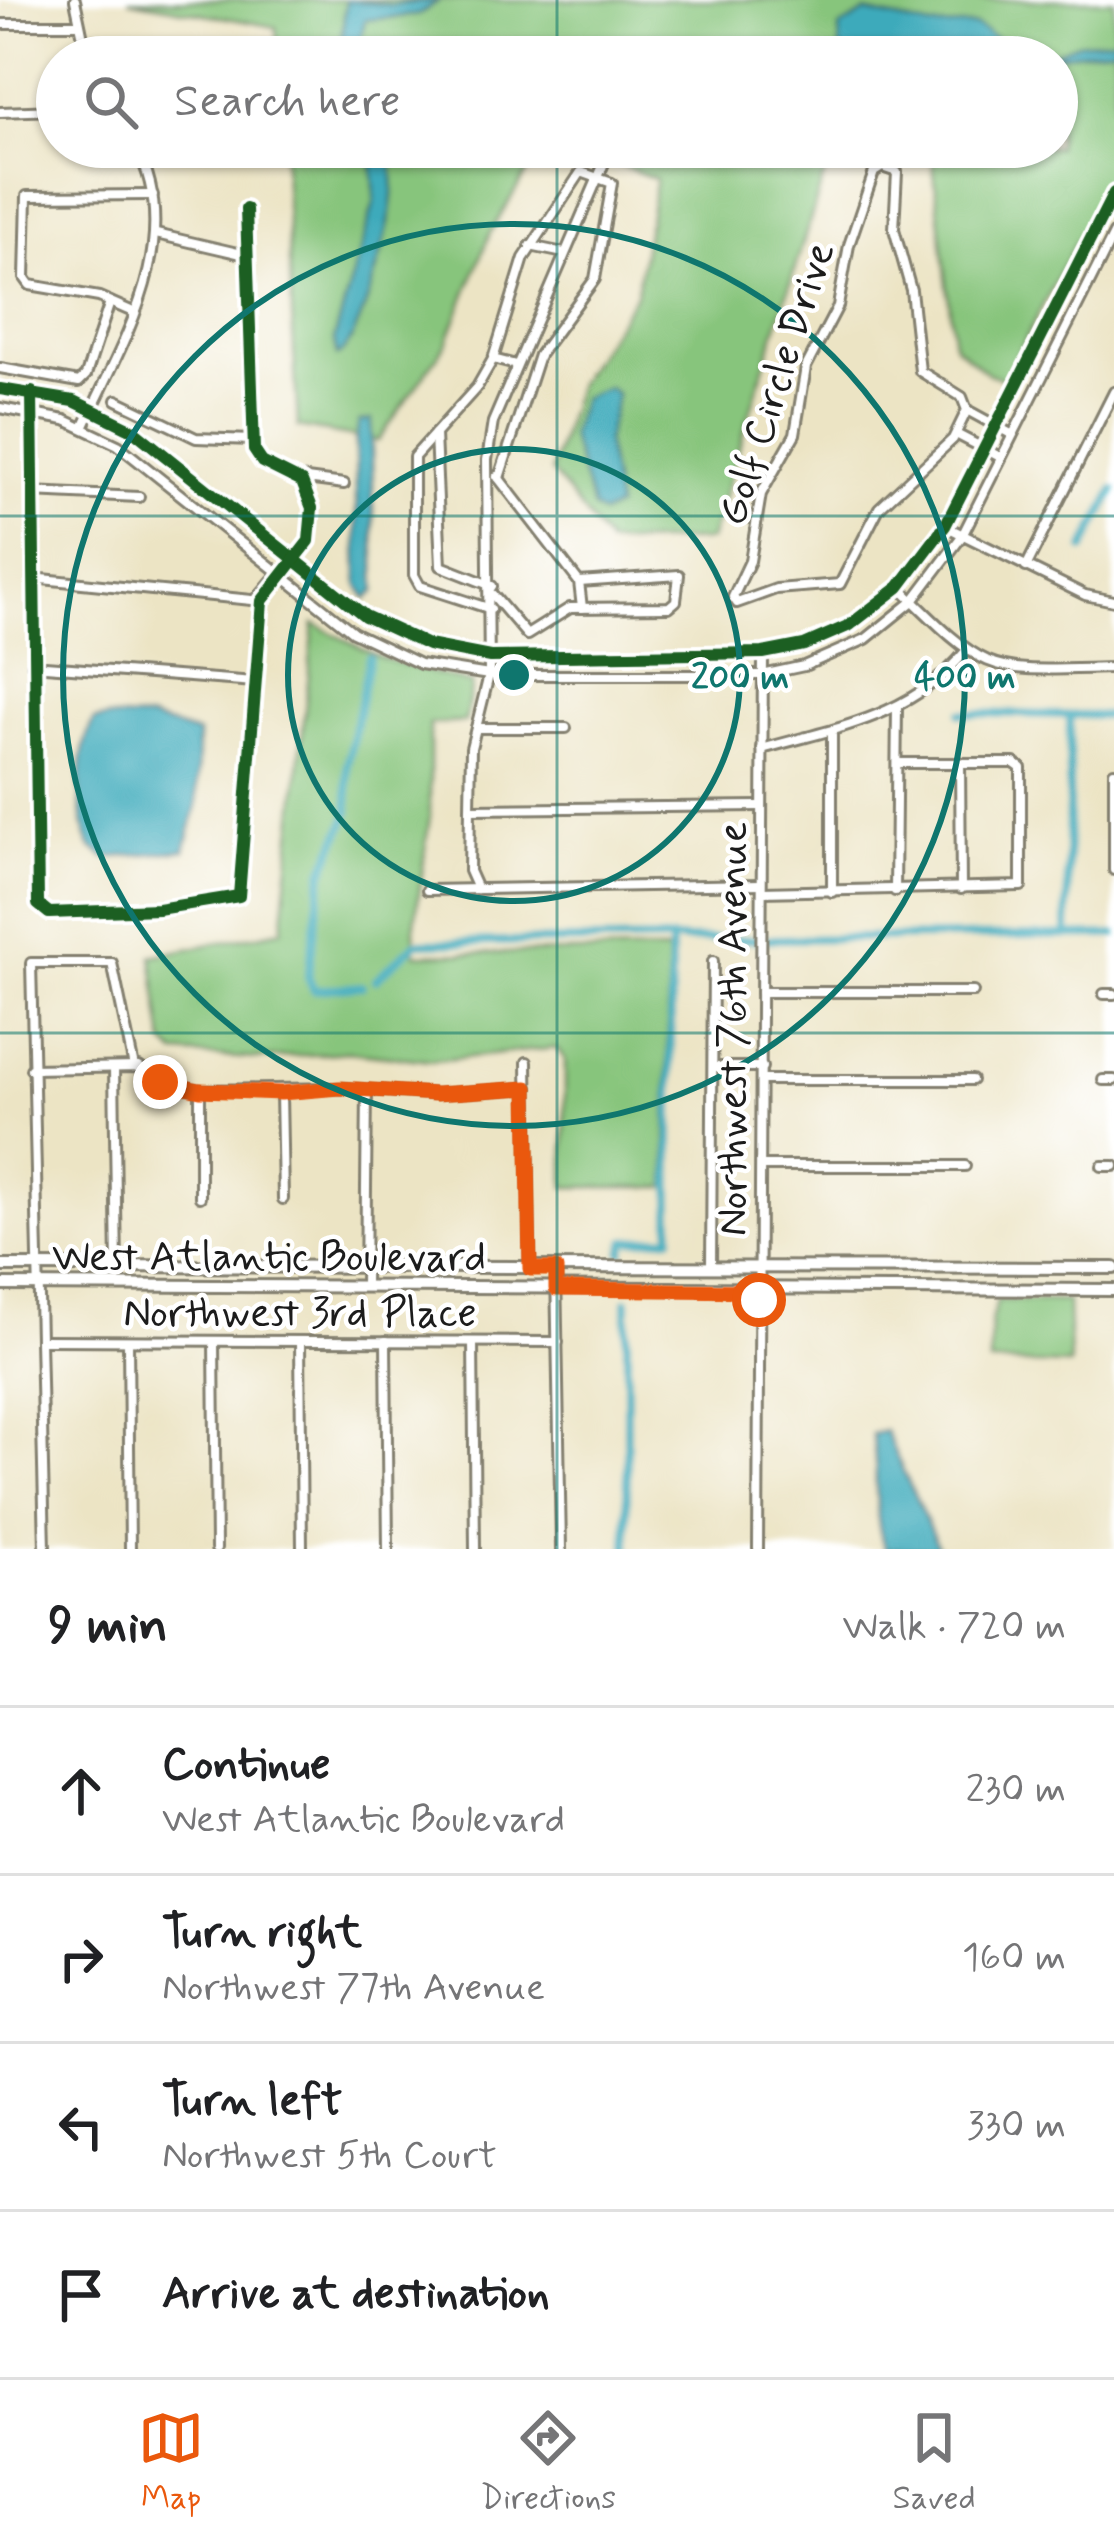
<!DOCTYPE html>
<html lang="en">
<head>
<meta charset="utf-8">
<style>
	:root { --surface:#fff; --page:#f2f2f2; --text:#202124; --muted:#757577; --line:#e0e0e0; --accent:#ea580c }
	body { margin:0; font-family:Mynerve,sans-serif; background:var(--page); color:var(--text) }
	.stop { position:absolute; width:36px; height:36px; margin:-27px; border:9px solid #ea580c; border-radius:50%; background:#fff }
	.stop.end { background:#ea580c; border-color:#fff; box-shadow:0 3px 12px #0008 }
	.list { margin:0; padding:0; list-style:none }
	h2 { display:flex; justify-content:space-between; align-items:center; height:156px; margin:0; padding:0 48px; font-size:51px }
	h2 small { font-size:39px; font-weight:400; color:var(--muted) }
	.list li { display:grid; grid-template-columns:78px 1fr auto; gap:36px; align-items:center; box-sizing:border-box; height:168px; padding:0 48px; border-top:3px solid var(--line) }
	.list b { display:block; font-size:45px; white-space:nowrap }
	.list p { margin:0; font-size:39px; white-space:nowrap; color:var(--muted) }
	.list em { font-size:39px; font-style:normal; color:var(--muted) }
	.icon { flex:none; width:66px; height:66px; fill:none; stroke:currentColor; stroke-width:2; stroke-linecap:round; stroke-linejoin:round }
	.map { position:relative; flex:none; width:1114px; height:1549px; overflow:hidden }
	.search { position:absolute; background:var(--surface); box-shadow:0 3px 9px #0004; left:36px; right:36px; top:36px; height:132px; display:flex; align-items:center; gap:30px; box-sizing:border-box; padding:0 42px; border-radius:66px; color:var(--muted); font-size:45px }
	.sheet { height:828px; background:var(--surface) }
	nav { display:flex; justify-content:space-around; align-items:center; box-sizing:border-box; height:168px; border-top:3px solid var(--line); background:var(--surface); font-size:33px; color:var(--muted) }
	nav a { display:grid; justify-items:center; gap:6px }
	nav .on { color:var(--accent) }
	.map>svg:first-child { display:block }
	.green { fill:#87c57b; stroke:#52704c; stroke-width:3 }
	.water { fill:#3daabb; stroke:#2c636c; stroke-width:3 }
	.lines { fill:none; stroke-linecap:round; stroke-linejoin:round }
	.canal { stroke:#3daabb; stroke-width:8 }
	.minor-casing { stroke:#848070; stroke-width:14 }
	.major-casing { stroke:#848070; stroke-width:16 }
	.minor { stroke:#fff; stroke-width:8 }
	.major { stroke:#fff; stroke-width:10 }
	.cycleway-casing { stroke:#fff; stroke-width:20 }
	.cycleway { stroke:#1b5e20; stroke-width:12 }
	.route { stroke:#ea580c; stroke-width:15 }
	.grid { fill:none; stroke:#0f766e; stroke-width:3; stroke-opacity:0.55 }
	.ring { fill:none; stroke:#0f766e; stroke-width:6 }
	.labels { text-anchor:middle; stroke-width:9; stroke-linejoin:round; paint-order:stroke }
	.street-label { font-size:42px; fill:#1c1c1c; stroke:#fff }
	.centre { fill:#0f766e; stroke:#fff; stroke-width:6 }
	.ring-label { font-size:36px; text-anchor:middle; font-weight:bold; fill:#0f766e; stroke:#fff; stroke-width:9; stroke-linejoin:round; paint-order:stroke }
</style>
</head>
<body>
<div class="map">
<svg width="1114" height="1549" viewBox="0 0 1114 1549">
	<rect width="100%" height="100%" fill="#fff"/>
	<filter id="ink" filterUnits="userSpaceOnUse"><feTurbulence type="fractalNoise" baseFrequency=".00833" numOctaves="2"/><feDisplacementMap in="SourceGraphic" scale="24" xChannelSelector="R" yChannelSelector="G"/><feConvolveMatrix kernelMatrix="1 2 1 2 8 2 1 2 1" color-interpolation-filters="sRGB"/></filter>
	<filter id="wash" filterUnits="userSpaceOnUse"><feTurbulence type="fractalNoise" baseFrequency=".004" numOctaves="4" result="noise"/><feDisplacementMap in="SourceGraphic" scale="48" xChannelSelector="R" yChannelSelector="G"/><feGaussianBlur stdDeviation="2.7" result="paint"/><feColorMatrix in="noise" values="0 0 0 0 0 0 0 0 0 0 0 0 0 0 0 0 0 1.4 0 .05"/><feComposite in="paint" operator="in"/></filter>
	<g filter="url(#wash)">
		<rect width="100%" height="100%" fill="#ece4c4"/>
		<g class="green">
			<polygon points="128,0 1114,0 1114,168 1005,379 988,374 954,345 931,147 1057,147 1057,57 278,57 276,27"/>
			<polygon points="283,147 542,147 490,233 447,342 378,441 298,427"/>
			<polygon points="573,147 833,147 710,540 608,544 551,471 577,384 636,294 656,179"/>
			<polygon points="314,624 382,658 472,684 465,722 430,724 430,816 414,930 416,954 668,951 667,1187 565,1187 565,1059 556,1048 433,1061 348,1052 258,1059 176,1054 164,1042 152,956 282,930"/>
			<polygon points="997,1300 1068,1301 1070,1365 990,1363 991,1321"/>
		</g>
		<g class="water">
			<polygon points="346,0 391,5 440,0 418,15 365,20 356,57 333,57 341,43"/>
			<polygon points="866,12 931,27 976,26 1011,48 1012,57 848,54 840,48 839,28"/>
			<polygon points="1114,39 1114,48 1042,57 1078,43"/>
			<path d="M371 147H389C393 166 395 186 392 205 389 231 358 349 337 356L334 340 375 200Z"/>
			<polygon points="608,387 617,394 606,442 617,507 602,514 593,509 570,436 582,398"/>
			<polygon points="371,420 376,591 367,599 358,584 355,443 359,422"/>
			<path d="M108 718 151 719 198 734 197 805 185 850 106 858 90 847C76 812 76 752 94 720Z"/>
			<path d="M885 1431 939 1549H885C871 1510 880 1475 872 1434Z"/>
		</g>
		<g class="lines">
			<g class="canal">
				<polyline points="1084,549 1114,490"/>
				<polyline points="961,713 1114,716"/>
				<polyline points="1067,935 1070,717"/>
				<polyline points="375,980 416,943 1114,935"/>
				<polyline points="362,986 314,990 308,977 323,872 349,813 347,766 369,658"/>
				<polyline points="622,1252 626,1241 671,1237 671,939"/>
				<polyline points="627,1301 627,1549"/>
			</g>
		</g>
	</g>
	<g filter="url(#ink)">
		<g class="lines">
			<g class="minor-casing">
				<g id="minor">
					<polyline points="75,0 87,57"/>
					<polyline points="0,24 76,24"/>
					<polyline points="0,112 57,110"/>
					<polygon points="882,167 897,172 894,229 911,290 920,371 962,397 967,410 953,439 879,508 840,584 776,589 737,603 733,597 750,561 761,494 795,434 806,367 838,306 849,245 874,172"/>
					<polyline points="156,234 246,255"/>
					<polyline points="530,246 564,253"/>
					<polyline points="133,312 99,297 30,285 25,278 27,196 153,195"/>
					<polyline points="493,359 516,365"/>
					<polyline points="0,368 79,382 86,375 110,302"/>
					<polyline points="0,389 74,401 133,430 365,616 428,645 490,657 763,653 804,645 850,625 899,587 945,526 1114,193"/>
					<polyline points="32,392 38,904 49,913 158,909 239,896 262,601 309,541 312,508 302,482 262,462 254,450 246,209"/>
					<polyline points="117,400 196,438 253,440"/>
					<polyline points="0,408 65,420 118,445 353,632 420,664 489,675 762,675 804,666 866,639 913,601 962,536 1114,234"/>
					<polyline points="967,410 1011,434"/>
					<path d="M84 426C123 341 186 240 136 147"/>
					<polyline points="435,434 441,566 492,586"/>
					<polyline points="956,434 1000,457"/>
					<polyline points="497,476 579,582 582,608"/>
					<polyline points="299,478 344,484"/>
					<polyline points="31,492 139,497"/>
					<polyline points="945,526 1085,595 1114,601"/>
					<polyline points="1026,567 1114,392"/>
					<polyline points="32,578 262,601"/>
					<path d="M899 587C991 678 986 671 1114 668"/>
					<polyline points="492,594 527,635 570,608 669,607 676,601 679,575 579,582"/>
					<polyline points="258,597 279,572"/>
					<polyline points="491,609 420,586 414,575 414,457 477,387 493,359 524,258 581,172 612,183 595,279 539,355 499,478"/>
					<polyline points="32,665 255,682"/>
					<polyline points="476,728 566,728"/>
					<polyline points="832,735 832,892"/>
					<path d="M762 749C839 727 909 718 965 652"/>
					<polyline points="960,762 961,889"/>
					<polyline points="1114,772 1114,870"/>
					<polyline points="470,809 761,806"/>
					<polyline points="477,889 469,871 471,748 489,675 487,460 493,422 611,147"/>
					<polyline points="427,890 761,884"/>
					<polyline points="895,891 897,707"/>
					<polyline points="762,892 1021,886 1021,768 1014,763 897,763"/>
					<polyline points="761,992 973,992"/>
					<polyline points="1104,994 1114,994"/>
					<polyline points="527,1062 530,1267"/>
					<polyline points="713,1067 762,1067"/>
					<polyline points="114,1068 117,1268"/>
					<polyline points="31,1069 139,1067 160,1082 200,1090 340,1088 436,1094 528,1088"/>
					<polyline points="762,1080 972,1080"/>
					<polyline points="1103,1080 1114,1080"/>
					<polyline points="200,1091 200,1197"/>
					<polyline points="281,1093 283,1199"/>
					<polyline points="763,1166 965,1166"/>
					<polyline points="1102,1166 1114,1166"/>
					<polyline points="711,1268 713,961"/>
					<polyline points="556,1269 561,1549"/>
					<polyline points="365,1286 367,1090"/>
					<polyline points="41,1340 558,1342"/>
					<polyline points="128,1341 130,1549"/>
					<polyline points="214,1341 216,1549"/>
					<polyline points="300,1341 302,1549"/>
					<polyline points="386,1341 388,1549"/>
					<polyline points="473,1342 475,1549"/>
					<polyline points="45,1549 31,963 112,963 134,1067"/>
					<polyline points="758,1549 763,653"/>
				</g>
			</g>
			<g class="major-casing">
				<g id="major">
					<polyline points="0,1266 1114,1268"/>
					<polyline points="0,1285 1114,1290"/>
				</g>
			</g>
			<use href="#minor" class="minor"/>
			<use href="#major" class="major"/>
			<g class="cycleway-casing">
				<g id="cycleway">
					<polyline points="0,389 74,401 133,430 365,616 428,645 490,657 763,653 804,645 850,625 899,587 945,526 1114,193"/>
					<polyline points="32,392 38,904 49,913 158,909 239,896 262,601 309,541 312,508 302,482 262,462 254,450 246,209"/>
				</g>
			</g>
			<use href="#cycleway" class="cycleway"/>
		</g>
	</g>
	<g class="lines" filter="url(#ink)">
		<polyline class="route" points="160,1082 200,1090 281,1093 340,1088 436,1094 527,1088 530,1269 556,1269 556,1289 759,1291 759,1300"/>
	</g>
	<path class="grid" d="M557 0V57M557 147V1549M0 516H1114M0 1033H1114"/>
	<g class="ring">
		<circle cx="514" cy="675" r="226"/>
		<circle cx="514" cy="675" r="451"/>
	</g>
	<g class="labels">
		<g class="street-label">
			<text transform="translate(774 383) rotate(-72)" y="15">Golf Circle Drive</text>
			<text transform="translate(731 1029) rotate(-90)" y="15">Northwest 76th Avenue</text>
			<text x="269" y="1270">West Atlantic Boulevard</text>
			<text x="300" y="1326">Northwest 3rd Place</text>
		</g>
	</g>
	<circle cx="514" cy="675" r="18" class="centre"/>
	<g class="ring-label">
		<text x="740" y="688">200 m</text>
		<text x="965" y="688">400 m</text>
	</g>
</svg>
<div class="stop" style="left:759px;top:1300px"></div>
<div class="stop end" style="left:160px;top:1082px"></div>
<div class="search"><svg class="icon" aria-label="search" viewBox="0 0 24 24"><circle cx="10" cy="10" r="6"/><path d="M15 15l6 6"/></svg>Search here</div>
</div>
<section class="sheet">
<h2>9 min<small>Walk · 720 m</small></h2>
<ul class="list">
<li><svg class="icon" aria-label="ahead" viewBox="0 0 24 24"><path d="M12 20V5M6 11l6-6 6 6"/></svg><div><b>Continue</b><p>West Atlantic Boulevard</p></div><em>230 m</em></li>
<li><svg class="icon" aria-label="right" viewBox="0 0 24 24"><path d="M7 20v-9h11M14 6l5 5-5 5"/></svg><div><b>Turn right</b><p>Northwest 77th Avenue</p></div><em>160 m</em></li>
<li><svg class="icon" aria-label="left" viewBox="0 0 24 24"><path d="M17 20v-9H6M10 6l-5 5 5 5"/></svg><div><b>Turn left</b><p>Northwest 5th Court</p></div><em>330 m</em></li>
<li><svg class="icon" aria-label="arrive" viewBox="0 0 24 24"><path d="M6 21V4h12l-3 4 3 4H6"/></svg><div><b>Arrive at destination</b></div></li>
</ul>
</section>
<nav>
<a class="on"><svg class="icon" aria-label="map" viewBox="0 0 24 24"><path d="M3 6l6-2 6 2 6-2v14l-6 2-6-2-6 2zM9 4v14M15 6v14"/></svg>Map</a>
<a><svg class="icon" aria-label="directions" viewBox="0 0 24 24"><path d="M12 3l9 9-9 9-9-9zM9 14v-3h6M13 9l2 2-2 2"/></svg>Directions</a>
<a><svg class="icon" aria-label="saved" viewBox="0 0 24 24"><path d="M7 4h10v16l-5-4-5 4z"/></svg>Saved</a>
</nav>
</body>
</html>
